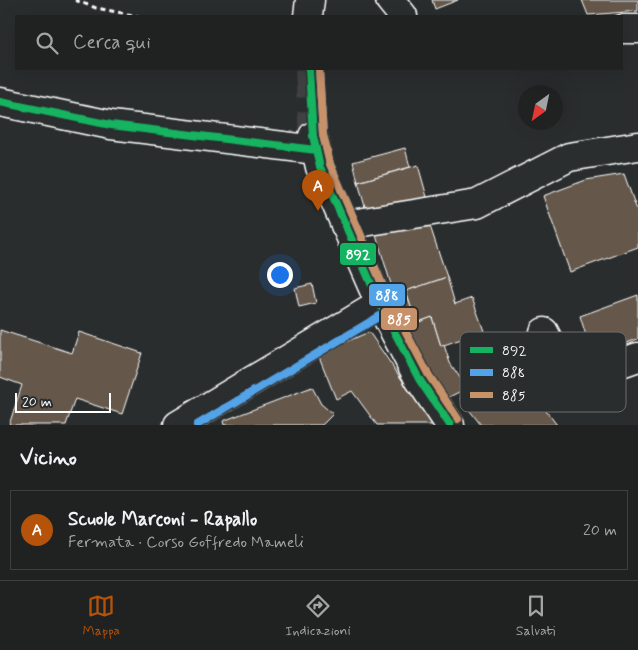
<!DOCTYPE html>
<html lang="it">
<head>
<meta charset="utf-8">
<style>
	:root { --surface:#202222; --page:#2d2f2f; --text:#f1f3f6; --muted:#a2a4a5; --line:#3d3f40; --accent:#b45309 }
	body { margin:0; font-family:Mynerve,sans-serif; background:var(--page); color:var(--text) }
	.compass { position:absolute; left:518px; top:85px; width:45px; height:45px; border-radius:50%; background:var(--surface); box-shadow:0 5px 20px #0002; rotate:213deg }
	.scale { position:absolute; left:15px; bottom:12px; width:96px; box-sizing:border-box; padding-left:5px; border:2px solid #fff; border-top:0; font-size:14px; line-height:18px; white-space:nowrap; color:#fff; -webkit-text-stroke:4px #2a2d2e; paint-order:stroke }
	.you { position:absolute; left:279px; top:274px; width:18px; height:18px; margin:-12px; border:4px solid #fff; border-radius:50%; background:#1a73e8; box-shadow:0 0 0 8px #1a73e833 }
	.badge { display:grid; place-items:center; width:32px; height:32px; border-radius:50%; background:var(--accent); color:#fff; font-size:16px; font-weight:700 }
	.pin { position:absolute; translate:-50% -41px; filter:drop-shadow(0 1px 2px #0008) }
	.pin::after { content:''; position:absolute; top:26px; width:18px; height:15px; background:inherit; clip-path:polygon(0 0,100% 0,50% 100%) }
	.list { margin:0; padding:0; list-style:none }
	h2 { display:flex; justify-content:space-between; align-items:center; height:65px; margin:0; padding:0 20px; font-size:21px }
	h2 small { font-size:16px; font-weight:400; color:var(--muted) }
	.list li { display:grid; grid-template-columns:32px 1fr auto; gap:15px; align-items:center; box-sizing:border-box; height:80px; margin:0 10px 10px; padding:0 10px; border:1px solid var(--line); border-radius:0px }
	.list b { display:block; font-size:19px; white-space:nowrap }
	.list p { margin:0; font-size:16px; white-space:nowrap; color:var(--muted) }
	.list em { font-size:16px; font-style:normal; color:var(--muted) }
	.icon { flex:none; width:28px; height:28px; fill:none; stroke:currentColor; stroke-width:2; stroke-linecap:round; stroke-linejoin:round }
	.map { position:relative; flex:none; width:638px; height:425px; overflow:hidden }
	.search { position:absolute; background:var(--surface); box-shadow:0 5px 20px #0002; left:15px; right:15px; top:15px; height:55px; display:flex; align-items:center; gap:12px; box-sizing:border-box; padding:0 18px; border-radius:0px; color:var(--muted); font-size:19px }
	.sheet { height:155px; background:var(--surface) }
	nav { display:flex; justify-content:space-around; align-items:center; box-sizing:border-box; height:70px; border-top:1px solid var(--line); background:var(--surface); font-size:14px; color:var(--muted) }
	nav a { display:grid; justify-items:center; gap:2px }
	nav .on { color:var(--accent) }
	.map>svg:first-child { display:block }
	.building { fill:#65594c; stroke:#fff }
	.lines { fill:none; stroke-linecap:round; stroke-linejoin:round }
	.secondary-tunnel { stroke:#3f4243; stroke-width:28; stroke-dasharray:28 14; stroke-linecap:butt }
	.street-casing { stroke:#fff; stroke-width:31 }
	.secondary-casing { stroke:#fff; stroke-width:31 }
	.path { stroke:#fff; stroke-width:3; stroke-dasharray:5 4; stroke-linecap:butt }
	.street { stroke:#2a2d2e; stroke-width:28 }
	.secondary { stroke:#2a2d2e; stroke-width:28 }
	.bus-1-casing { stroke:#2a2d2e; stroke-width:11 }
	.bus-2-casing { stroke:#2a2d2e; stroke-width:11 }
	.bus-3-casing { stroke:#2a2d2e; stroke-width:11 }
	.bus-1 { stroke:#13b361; stroke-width:8 }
	.bus-2 { stroke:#53a3e8; stroke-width:8 }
	.bus-3 { stroke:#c7916a; stroke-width:8 }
	.key { fill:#2a2d2e; stroke:#6a6c6d; stroke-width:1 }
	.key-label { font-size:14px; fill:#fff }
	.line-badge { stroke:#2a2d2e; stroke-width:2 }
	.badge-label { font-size:14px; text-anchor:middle; font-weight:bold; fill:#fff }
</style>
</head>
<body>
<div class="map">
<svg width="638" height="425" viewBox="0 0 638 425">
	<rect width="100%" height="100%" fill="#2a2d2e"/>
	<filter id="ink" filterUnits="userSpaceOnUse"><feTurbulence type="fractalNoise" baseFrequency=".02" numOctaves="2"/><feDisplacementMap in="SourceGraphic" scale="10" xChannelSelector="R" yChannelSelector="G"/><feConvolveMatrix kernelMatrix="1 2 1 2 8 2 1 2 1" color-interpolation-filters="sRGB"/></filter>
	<g filter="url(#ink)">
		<g class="building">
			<polygon points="432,0 458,0 435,9"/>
			<polygon points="582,0 638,0 638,11 588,15"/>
			<polygon points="405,148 410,167 358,182 353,162"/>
			<polygon points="418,165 427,197 367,214 358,182"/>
			<polygon points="624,174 638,213 638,247 570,272 543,196 586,180"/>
			<polygon points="427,217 447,277 406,291 416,323 432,317 441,346 444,345 450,363 467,388 445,399 402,320 375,232"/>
			<polygon points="447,277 455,304 472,298 484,331 441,346 432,317 416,323 406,291"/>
			<polygon points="312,284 316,303 299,307 295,288"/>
			<polygon points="638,295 638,339 592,355 580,316"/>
			<polygon points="0,330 72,353 79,332 142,353 122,414 75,399 66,425 9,425 22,385 0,377"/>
			<polygon points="369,332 433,425 377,425 352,391 336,399 318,354"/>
			<polygon points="496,345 505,358 557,425 481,425 460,398 487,378 474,361"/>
			<polygon points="312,387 321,404 333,414 322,425 224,425 223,421"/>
		</g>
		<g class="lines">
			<polyline class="secondary-tunnel" points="309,69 313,136"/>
			<g class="street-casing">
				<g id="street">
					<polyline points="390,0 403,16"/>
					<polyline points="622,29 638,29"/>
					<polyline points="313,136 320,167 380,304 419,379 450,425"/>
					<polyline points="345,225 477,204 569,157 638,146"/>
					<polyline points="544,332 569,381 638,357"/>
					<polyline points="178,425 380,304"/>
				</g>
			</g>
			<g class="secondary-casing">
				<g id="secondary">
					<polyline points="308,16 310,0"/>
					<polyline points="0,102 111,125 316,150"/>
				</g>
			</g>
			<g class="path">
				<polyline points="75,0 96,8 138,16"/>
				<polyline points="505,358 519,348"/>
				<polyline points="464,391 484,375"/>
			</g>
			<use href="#street" class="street"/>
			<use href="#secondary" class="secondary"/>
			<g class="bus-1-casing">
				<g id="bus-1">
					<polyline points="309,69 313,136 320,167 380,304 419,379 450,425"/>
					<polyline points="0,102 111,125 316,150"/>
				</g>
			</g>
			<g class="bus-2-casing">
				<polyline id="bus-2" points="197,425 385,313 389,307 389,300 330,164 323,135 319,69"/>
			</g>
			<g class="bus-3-casing">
				<polyline id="bus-3" points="319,69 323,135 330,164 389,300 428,374 458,419"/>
			</g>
			<use href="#bus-1" class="bus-1"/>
			<use href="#bus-2" class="bus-2"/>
			<use href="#bus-3" class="bus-3"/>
		</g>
	</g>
	<rect x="460" y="332" width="166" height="80" rx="8" class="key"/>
	<rect x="470" y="347" width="23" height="6" fill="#13b361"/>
	<rect x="470" y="369" width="23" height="7" fill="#53a3e8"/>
	<rect x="470" y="392" width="23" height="6" fill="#c7916a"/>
	<g class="key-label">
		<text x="502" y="355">892</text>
		<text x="502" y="377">888</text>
		<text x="502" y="400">885</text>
	</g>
	<g class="line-badge">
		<rect x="339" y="242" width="38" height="24" rx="5" fill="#13b361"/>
		<rect x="368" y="283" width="38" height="24" rx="5" fill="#53a3e8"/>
		<rect x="380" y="307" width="38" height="24" rx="5" fill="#c7916a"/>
	</g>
	<g class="badge-label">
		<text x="358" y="259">892</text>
		<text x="387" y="300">888</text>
		<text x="399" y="324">885</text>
	</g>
</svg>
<svg class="compass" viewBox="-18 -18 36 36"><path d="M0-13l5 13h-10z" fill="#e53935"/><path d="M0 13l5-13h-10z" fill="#a2a4a5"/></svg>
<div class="scale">20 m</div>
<div class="you"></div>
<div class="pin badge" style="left:318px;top:211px">A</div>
<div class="search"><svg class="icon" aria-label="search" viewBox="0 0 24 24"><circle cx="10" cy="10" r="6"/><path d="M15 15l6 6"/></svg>Cerca qui</div>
</div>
<section class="sheet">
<h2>Vicino<small></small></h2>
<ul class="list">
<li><span class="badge">A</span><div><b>Scuole Marconi - Rapallo</b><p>Fermata · Corso Goffredo Mameli</p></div><em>20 m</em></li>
</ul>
</section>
<nav>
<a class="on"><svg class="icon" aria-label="map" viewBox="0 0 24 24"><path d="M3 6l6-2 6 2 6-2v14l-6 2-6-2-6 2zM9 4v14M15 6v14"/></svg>Mappa</a>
<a><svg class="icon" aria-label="directions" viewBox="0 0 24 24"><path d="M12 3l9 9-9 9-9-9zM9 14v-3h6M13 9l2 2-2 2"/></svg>Indicazioni</a>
<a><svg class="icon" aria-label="saved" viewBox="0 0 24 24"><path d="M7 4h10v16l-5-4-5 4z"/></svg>Salvati</a>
</nav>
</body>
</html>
